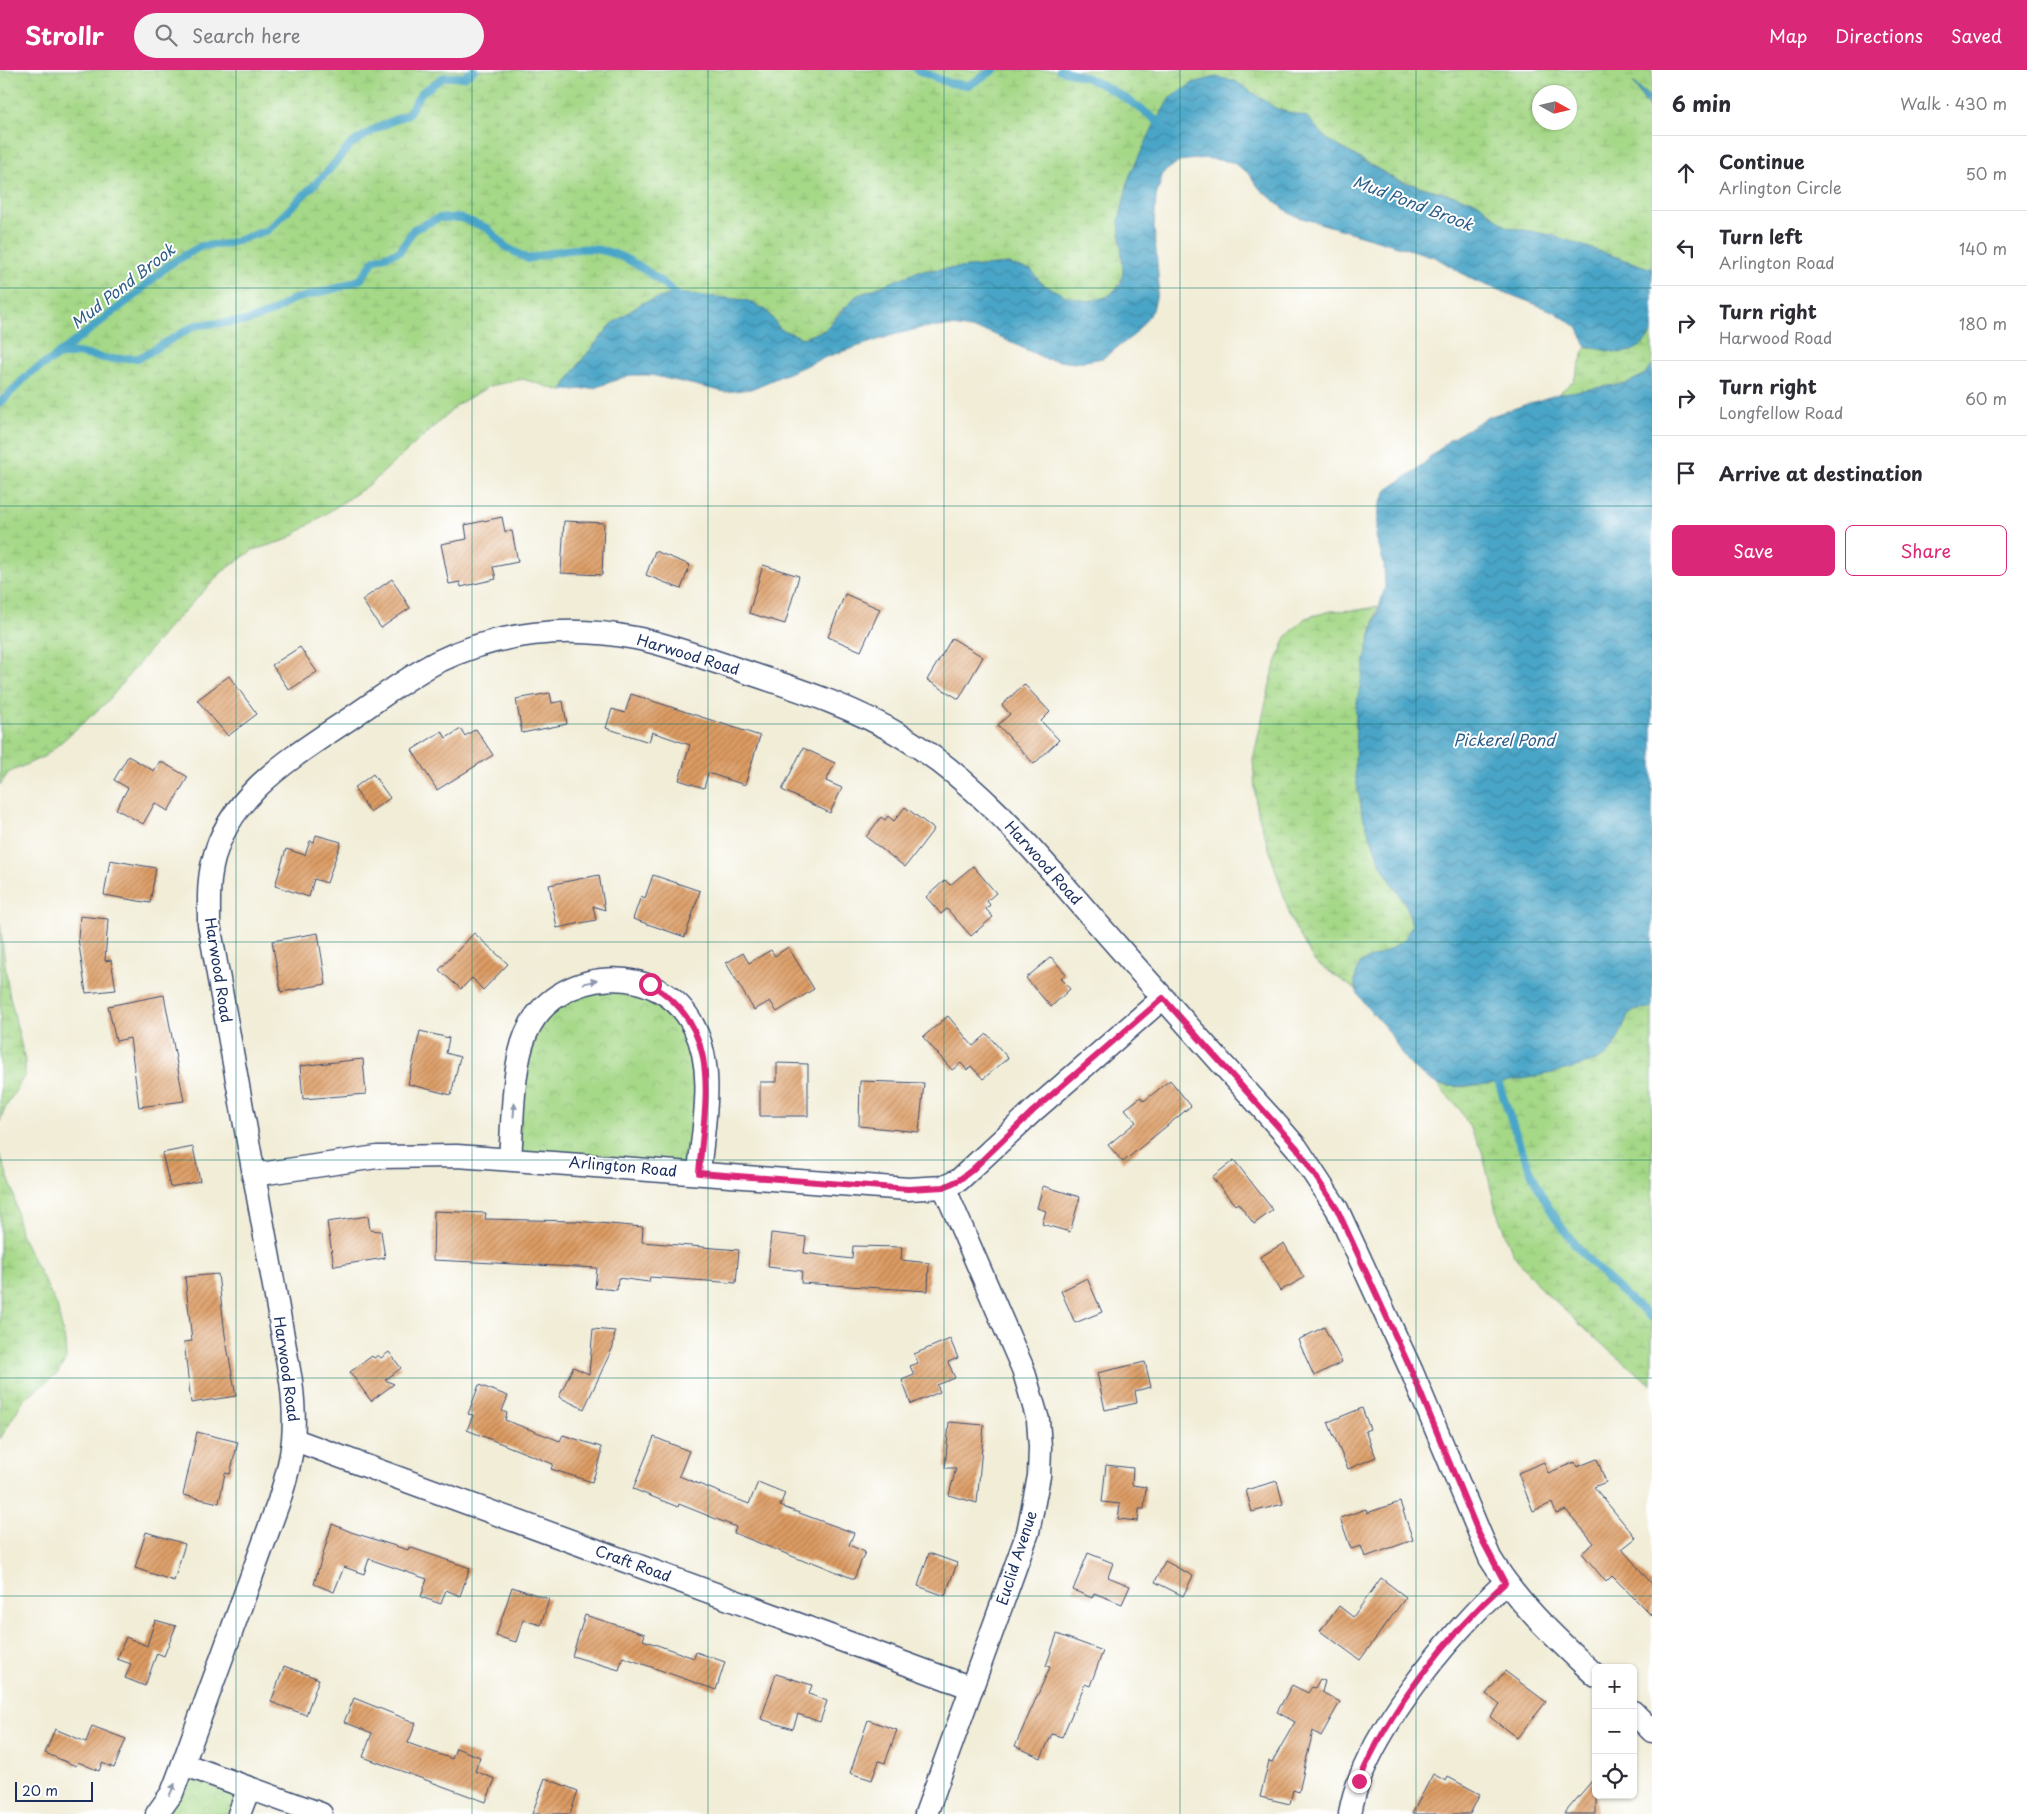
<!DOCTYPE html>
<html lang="en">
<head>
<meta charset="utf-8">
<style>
	:root { --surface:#fff; --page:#f2f2f3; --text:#2b2b33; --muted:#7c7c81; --line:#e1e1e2; --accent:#db2777 }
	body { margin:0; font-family:"Playpen Sans",sans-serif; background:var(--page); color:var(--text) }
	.controls { position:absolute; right:15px; bottom:15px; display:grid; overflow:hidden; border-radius:8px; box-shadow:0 1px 4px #0004 }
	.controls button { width:45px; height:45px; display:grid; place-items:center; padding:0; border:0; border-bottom:1px solid var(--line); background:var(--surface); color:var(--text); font:25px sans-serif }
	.compass { position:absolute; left:1532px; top:15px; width:45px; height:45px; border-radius:50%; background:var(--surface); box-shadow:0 1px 4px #0004; rotate:98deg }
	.scale { position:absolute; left:15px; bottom:12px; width:78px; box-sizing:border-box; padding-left:5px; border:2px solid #1b2f5e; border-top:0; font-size:14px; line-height:18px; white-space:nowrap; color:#1b2f5e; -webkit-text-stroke:4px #fff; paint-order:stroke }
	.stop { position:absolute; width:15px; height:15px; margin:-11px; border:4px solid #db2777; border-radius:50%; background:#fff }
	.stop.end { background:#db2777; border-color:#fff; box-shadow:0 1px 5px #0008 }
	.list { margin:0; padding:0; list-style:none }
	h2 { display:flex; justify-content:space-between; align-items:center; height:65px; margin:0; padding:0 20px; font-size:21px }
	h2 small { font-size:16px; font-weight:400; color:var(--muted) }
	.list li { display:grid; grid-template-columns:32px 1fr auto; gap:15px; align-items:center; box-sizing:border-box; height:75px; padding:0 20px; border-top:1px solid var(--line) }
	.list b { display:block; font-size:19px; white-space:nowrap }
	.list p { margin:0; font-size:16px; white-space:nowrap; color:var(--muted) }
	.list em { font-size:16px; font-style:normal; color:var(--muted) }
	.actions { display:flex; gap:10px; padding:15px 20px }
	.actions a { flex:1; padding:11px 0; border:1px solid var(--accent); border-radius:8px; text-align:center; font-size:18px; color:var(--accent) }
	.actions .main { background:var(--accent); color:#fff }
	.icon { flex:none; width:28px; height:28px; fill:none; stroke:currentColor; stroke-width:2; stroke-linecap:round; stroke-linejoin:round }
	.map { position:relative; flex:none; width:1652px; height:1744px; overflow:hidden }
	header { display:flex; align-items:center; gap:30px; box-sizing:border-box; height:70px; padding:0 25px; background:var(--accent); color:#fff }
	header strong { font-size:24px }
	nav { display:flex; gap:28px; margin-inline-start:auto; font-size:18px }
	.search { width:350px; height:45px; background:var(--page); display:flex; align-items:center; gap:12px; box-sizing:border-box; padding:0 18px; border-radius:28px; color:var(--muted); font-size:19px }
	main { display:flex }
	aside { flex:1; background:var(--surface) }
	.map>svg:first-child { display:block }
	.wetland { fill:url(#wetland-marsh); stroke:#608472; fill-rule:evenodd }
	.park { fill:url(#park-crowns); stroke:#608472 }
	.water { fill:url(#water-waves); stroke:#326a92 }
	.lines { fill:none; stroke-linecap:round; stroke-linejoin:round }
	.stream { stroke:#49a5c7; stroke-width:8 }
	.building { fill:url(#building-hatch) }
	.minor-casing { stroke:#3b4c70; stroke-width:25 }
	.minor { stroke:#fff; stroke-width:22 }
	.oneway { fill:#8d97ae }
	.route { stroke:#db2777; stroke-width:6 }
	.grid { fill:none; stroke:#0f766e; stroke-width:1; stroke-opacity:0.55 }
	.labels { text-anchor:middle; stroke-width:4; stroke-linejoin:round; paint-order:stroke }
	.street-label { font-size:15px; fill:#1b2f5e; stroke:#fff }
	.water-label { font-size:16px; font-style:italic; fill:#2d5e88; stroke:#fff }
</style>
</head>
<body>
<header>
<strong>Strollr</strong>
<div class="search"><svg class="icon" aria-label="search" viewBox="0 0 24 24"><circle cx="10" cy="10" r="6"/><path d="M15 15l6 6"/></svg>Search here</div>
<nav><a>Map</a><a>Directions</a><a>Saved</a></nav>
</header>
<main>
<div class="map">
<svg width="1652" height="1744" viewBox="0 0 1652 1744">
	<defs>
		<pattern id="wetland-marsh" width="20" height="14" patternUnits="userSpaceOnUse" patternTransform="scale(1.25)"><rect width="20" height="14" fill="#a5d887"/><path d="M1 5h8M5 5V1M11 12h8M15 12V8" fill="none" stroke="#8dba77"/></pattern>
		<pattern id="park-crowns" width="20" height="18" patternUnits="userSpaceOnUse" patternTransform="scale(1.25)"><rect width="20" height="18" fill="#a5d887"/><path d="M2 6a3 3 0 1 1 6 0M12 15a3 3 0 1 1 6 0" fill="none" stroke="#8dba77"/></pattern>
		<pattern id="water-waves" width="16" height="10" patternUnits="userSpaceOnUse" patternTransform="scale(1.25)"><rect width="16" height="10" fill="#49a5c7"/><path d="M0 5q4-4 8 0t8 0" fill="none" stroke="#3c87a5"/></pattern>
		<pattern id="building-hatch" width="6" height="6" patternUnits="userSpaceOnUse" patternTransform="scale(1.25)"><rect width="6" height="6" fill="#dd9b62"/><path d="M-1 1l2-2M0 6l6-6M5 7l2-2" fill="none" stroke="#b27f54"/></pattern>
	</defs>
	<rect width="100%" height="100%" fill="#fff"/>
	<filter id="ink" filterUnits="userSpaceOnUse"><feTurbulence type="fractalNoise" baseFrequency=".02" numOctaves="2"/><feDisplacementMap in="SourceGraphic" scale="10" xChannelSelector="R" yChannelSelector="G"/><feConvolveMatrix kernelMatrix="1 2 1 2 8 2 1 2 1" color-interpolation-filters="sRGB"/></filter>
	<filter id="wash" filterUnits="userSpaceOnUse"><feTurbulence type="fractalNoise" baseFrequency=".0096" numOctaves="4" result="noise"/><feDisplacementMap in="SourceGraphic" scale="20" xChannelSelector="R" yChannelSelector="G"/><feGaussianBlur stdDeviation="1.12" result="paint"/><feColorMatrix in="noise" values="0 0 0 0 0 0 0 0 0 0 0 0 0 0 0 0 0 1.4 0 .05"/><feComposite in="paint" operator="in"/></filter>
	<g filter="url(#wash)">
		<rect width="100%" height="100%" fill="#f1edd7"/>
		<g class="wetland">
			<path d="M0 0H1652V29L1635 15 1652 43V199L1551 165 1507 157 1477 132 1397 110 1328 70 1307 47 1277 39 1257 27 1193 13 1123 201C1117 243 1064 234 1041 212 1037 209 1034 204 1031 200L983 196 919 201 843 238 825 260 803 268 780 259 766 240 746 230 713 228 612 254 581 291 561 321 523 309 490 316 460 333 369 415 286 470 253 480 222 502 167 559 107 632 45 686 8 703 0 715ZM1540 22H1570V52H1540Z"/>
			<path d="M1652 261C1652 271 1652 287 1652 296 1642 319 1580 321 1558 324L1574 310 1586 276 1620 283 1648 269Z"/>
			<polygon points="1378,536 1367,580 1362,744 1381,795 1407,837 1412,855 1404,870 1387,881 1360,893 1356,906 1356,920 1314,891 1292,852 1256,737 1253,689 1273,601 1286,567 1305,548 1331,541 1359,540"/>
			<polygon points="0,854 8,918 25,991 25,1005 4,1040 0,1052"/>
			<path d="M1649 937 1652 938V1315L1613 1284 1542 1220 1513 1184 1496 1140 1482 1081 1461 1041 1437 1015 1464 1017 1621 962C1626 944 1631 939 1649 937Z"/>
			<polygon points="0,1085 13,1121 20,1163 57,1236 65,1272 66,1289 57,1304 24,1329 0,1369"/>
		</g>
		<g class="park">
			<polygon points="630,910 694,956 699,1103 510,1088 517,1006 547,933"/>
			<polygon points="183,1694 249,1718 239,1744 157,1744"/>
		</g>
		<g class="water">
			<path d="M1216 7 1235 11 1277 39 1307 47 1328 70 1396 110 1477 132 1507 157 1551 165 1652 199V261C1635 292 1615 282 1586 276L1577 257 1555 242 1473 210 1435 187 1292 145 1260 119 1247 102 1232 92 1205 88 1179 91 1163 103 1156 127 1154 157 1159 216 1153 240 1134 265 1103 288 1074 293 1046 289 989 262 952 256 921 258 893 265 826 287 751 319 725 322 651 305H630L594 318 561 321 581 291 612 254 642 233 676 223 746 230 766 240 780 259 803 268 825 260 856 226 919 201 1008 194 1031 200 1041 213 1066 226 1086 231 1108 227 1121 214 1123 201 1119 151 1129 107 1155 53 1170 28 1193 13Z"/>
			<polygon points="1633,13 1652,29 1652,43"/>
			<path d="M1652 295V938L1634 939C1620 953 1621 974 1605 986 1585 1000 1457 1025 1435 1013 1426 1008 1412 998 1406 990 1398 980 1394 968 1386 958 1378 949 1359 930 1356 919 1353 911 1357 901 1360 893L1387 881 1404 870 1412 855 1407 837 1381 795 1362 744 1355 702 1356 637 1367 580 1385 517 1384 494 1376 467 1379 437 1387 420 1419 398 1449 370 1488 347 1558 324 1627 313 1644 305Z"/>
		</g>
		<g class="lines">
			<g class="stream">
				<polyline points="917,0 949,13 969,15 994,0"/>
				<path d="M1060 0C1097 7 1136 33 1164 57"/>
				<polyline points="57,285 135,225 167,196 201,176 227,174 268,160 329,100 351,74 377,58 408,44 421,23 444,7 464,7 474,0"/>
				<path d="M0 333 30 303 57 286 77 283 109 289 139 288 196 255 247 251 273 242 291 230 341 217 361 209 374 190 400 181 414 159 439 148H461L487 158 506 177 528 189C579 174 608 172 652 205 663 213 673 220 682 231"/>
				<path d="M1499 1014C1511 1050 1523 1087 1540 1121 1565 1172 1609 1213 1652 1248"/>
			</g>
		</g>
		<g id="blocks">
			<g class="building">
				<polygon points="502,447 505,462 512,461 518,492 493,497 496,509 461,517 460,512 449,514 441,474 467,469 465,455"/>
				<polygon points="564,451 604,453 602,505 561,503"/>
				<polygon points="655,481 690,495 681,519 646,505"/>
				<polygon points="763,495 799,506 785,554 749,543"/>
				<polygon points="392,509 410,538 381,558 362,530"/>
				<polygon points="845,524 880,539 861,581 828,567"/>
				<polygon points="952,568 983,587 959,629 927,610"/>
				<polygon points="300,577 317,602 289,620 272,595"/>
				<polygon points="229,606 257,644 228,666 197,630"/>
				<polygon points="1024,614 1050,642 1041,651 1059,670 1034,694 998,655 1010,644 1002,635"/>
				<polygon points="550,623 552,633 563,631 567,654 522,663 516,629"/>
				<polygon points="631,624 760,666 745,715 708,703 704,718 679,710 690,675 652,662 649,672 606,658 612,639 625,643"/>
				<polygon points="461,659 465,666 476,659 493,685 437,720 412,680 442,661 446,668"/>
				<polygon points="803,678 835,693 826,711 842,718 830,743 782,720"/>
				<polygon points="128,686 154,701 160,691 188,707 168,741 155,733 143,754 116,739 128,718 114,710"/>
				<polygon points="373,704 390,728 370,742 354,718"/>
				<polygon points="905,737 934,759 905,797 866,767 881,747 885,750 888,746 894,751"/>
				<polygon points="316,765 341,772 327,813 314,809 309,827 275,816 286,779 305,785 310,771 314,772"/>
				<polygon points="110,790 156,798 150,833 104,825"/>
				<polygon points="973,796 996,823 987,831 990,835 986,839 993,847 971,866 947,839 941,844 926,827 945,810 950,815"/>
				<polygon points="599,805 605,840 593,836 596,850 557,858 549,815"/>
				<polygon points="653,805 700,821 685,867 633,849 641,826 645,828"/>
				<polygon points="80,846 108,849 105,891 111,890 116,920 86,923 78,868"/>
				<polygon points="318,863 326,914 281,922 272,871"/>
				<polygon points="474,863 508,894 483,920 472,908 461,919 439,900"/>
				<polygon points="788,877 814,919 777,942 770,931 754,940 726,893 743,883 749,893 771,880 775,886"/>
				<polygon points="1051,887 1066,904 1061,908 1070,919 1051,937 1026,908"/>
				<polygon points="164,925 184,1031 139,1037 130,968 116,971 108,936"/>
				<polygon points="948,946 973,976 987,964 1008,988 983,1009 971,996 967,1000 961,993 952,1000 923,967"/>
				<polygon points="420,961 449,968 446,983 460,987 451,1025 408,1014"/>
				<polygon points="363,989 366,1024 303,1029 300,996"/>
				<polygon points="777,993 808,994 808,1046 760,1046 760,1012 777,1012"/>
				<polygon points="1170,1010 1191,1036 1123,1092 1108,1075 1136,1052 1125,1039 1141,1027 1144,1031"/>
				<polygon points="860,1011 924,1013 919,1062 859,1056"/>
				<polygon points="193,1077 200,1111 170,1117 162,1083"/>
				<polygon points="1234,1090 1273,1140 1254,1154 1238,1133 1235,1135 1212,1107"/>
				<polygon points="1043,1116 1080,1127 1070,1162 1042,1154 1046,1141 1037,1138"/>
				<polygon points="434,1141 486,1143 485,1149 576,1151 643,1157 642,1172 739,1180 736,1213 650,1207 649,1212 618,1208 617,1220 595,1218 597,1198 433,1190"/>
				<polygon points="368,1146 370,1160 381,1161 385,1188 334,1196 327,1152"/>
				<polygon points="771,1163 806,1167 804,1183 852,1189 853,1176 902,1177 901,1190 929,1193 928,1221 801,1213 802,1201 768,1197"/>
				<polygon points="1284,1173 1304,1208 1280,1221 1260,1187"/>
				<polygon points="218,1204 225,1265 236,1326 191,1333 184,1272 192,1271 185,1207"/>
				<polygon points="1087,1208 1102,1242 1075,1253 1061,1221"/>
				<polygon points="1324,1257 1342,1292 1314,1306 1298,1270"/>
				<polygon points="593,1259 615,1261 613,1277 584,1339 559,1327 573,1297 589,1304"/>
				<polygon points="950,1269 958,1288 948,1292 955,1308 937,1315 940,1322 911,1334 902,1310 914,1305 910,1296 918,1293 914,1284"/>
				<polygon points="389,1282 401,1298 385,1310 394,1314 371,1331 350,1302 372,1286 374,1288 378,1285 381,1288"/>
				<polygon points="1145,1292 1151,1317 1135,1321 1137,1333 1105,1340 1097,1303"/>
				<polygon points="479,1315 508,1326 502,1341 507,1343 505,1350 560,1371 563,1365 601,1377 601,1386 592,1412 551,1399 553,1394 467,1360 473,1345 468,1344"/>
				<polygon points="1362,1338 1370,1359 1365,1361 1376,1387 1348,1399 1328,1352"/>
				<polygon points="949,1352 984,1355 977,1433 949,1425 956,1398 945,1398"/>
				<polygon points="197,1362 238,1372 230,1404 225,1403 219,1433 183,1425"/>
				<polygon points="654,1367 689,1381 679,1406 749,1434 758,1412 785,1423 780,1436 854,1463 849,1475 865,1482 854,1509 810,1491 809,1493 734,1463 736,1457 679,1434 678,1437 633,1419"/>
				<polygon points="1597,1389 1606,1412 1594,1417 1636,1468 1622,1479 1652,1514 1652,1546 1612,1506 1606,1512 1582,1483 1594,1473 1566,1440 1556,1444 1552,1433 1533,1441 1518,1403 1544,1392 1548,1403 1575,1392 1577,1397"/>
				<polygon points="1106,1395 1133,1398 1132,1415 1146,1417 1144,1439 1139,1439 1138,1451 1118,1449 1120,1434 1102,1432"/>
				<polygon points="1277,1411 1283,1434 1252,1442 1246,1420"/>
				<polygon points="1400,1432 1413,1470 1365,1487 1361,1476 1351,1479 1340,1448 1366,1439 1367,1443"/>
				<polygon points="332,1454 351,1462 408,1480 409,1477 470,1498 460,1526 446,1520 441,1534 421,1527 427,1509 369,1489 364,1504 344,1497 334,1522 314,1514"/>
				<polygon points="146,1462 185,1474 174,1511 135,1498"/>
				<polygon points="929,1483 957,1493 945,1526 918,1516"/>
				<polygon points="1088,1483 1113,1493 1108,1507 1130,1516 1122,1534 1094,1523 1092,1528 1073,1520"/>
				<polygon points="1165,1491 1193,1506 1183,1526 1155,1512"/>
				<polygon points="1381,1508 1406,1527 1360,1590 1320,1561 1339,1536 1353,1547"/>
				<polygon points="512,1517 549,1529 541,1555 523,1550 516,1572 496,1566"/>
				<polygon points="585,1545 645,1564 643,1570 694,1588 696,1582 725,1592 716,1620 623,1587 619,1600 572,1586"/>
				<polygon points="155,1550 176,1556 164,1586 157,1583 145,1616 125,1608 131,1594 117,1589 126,1567 147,1576"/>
				<polygon points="1057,1564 1103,1581 1090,1616 1085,1614 1062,1667 1052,1664 1041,1688 1015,1676 1050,1597 1046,1596"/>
				<polygon points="284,1596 319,1609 306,1645 271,1632"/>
				<polygon points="1505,1601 1546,1632 1517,1668 1490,1647 1500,1635 1486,1624"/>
				<polygon points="776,1604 812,1615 809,1624 827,1631 820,1652 798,1644 793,1659 761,1649"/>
				<polygon points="1320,1609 1325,1611 1322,1622 1340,1632 1321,1666 1313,1661 1299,1722 1293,1720 1290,1734 1260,1727 1269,1691 1272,1692 1295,1652 1277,1642 1292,1615 1308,1623 1312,1617 1315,1618"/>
				<polygon points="354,1628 416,1653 408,1673 452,1689 456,1678 480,1687 475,1701 495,1709 486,1732 363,1687 372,1663 344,1652"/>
				<polygon points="868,1650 897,1660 885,1693 879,1691 872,1710 850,1703"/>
				<polygon points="92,1656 126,1669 114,1698 102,1693 99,1701 78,1692 76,1696 45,1683 55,1659 86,1672"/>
				<polygon points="1433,1704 1446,1711 1448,1707 1480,1724 1470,1744 1412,1744"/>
				<polygon points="1596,1706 1596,1744 1564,1744"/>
				<polygon points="545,1708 578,1721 570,1744 532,1744"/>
			</g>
		</g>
	</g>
	<g filter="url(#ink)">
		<use href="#blocks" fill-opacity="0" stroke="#3b4c70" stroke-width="1"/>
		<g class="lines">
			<g class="minor-casing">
				<g id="minor">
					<path d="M510 1088C513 1052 512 997 526 964 554 896 661 889 694 957 716 1001 703 1056 699 1103"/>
					<polyline points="253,1105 377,1087 457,1086 908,1119 944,1117 959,1110 1033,1041 1163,928"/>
					<polyline points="295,1370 972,1618"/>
					<polyline points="1633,1642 1652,1661"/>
					<polyline points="183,1694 321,1744"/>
					<path d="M157 1744 172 1723 183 1694 279 1431C294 1385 297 1358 291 1311L209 854C209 833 208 812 213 792 229 721 300 683 355 645 382 627 408 607 437 592 498 562 569 555 635 568 667 574 697 586 728 596 787 616 849 634 903 667 981 714 1039 787 1098 854 1155 919 1212 983 1270 1047L1297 1078 1337 1139 1412 1302 1490 1488C1518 1534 1557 1569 1596 1606"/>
					<polyline points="239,1744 249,1718"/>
					<polyline points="926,1744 1028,1462 1039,1406 1040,1377 1038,1350 1023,1299 944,1117"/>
					<path d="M1350 1744C1361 1670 1450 1563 1505 1513"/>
				</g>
			</g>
			<use href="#minor" class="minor"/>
		</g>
		<defs><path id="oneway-solid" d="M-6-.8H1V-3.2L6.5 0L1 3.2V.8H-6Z" transform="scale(1.25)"/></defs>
		<g class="oneway">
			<use href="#oneway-solid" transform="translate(590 912) rotate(-14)"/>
			<use href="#oneway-solid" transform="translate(514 1040) rotate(-85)"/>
			<use href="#oneway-solid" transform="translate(172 1720) rotate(-66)"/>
		</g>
	</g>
	<g class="lines" filter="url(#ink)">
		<path class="route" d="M650 914C724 957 705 1032 699 1103L908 1119 944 1117 959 1110 972 1100 1033 1041 1163 928 1297 1078 1337 1139 1412 1302 1479 1464 1505 1513C1449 1563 1388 1641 1359 1711"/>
	</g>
	<path class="grid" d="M236 0V1744M472 0V1744M708 0V1744M944 0V1744M1180 0V1744M1416 0V1744M0 218H1652M0 436H1652M0 654H1652M0 872H1652M0 1090H1652M0 1308H1652M0 1526H1652"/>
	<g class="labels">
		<g class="street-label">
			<text transform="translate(688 585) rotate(17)" y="5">Harwood Road</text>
			<text transform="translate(1043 793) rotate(48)" y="5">Harwood Road</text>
			<text transform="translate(218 900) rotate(81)" y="5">Harwood Road</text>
			<text transform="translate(623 1097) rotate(5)" y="5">Arlington Road</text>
			<text transform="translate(286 1299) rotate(82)" y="5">Harwood Road</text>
			<text transform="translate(1017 1488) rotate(-72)" y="5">Euclid Avenue</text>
			<text transform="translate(633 1494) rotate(20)" y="5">Craft Road</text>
		</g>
		<g class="water-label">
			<text transform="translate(1413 133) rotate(21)" y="6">Mud Pond Brook</text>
			<text transform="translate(123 216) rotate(-38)" y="6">Mud Pond Brook</text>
			<text x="1504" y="676">Pickerel Pond</text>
		</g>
	</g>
</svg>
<div class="controls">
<button>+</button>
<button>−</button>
<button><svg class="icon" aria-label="locate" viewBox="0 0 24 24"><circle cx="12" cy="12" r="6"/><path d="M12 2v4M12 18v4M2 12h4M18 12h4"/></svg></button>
</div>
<svg class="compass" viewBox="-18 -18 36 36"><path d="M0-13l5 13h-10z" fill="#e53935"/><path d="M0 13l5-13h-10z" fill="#7c7c81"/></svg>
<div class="scale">20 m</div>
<div class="stop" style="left:650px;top:914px"></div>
<div class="stop end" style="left:1359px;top:1711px"></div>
</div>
<aside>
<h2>6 min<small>Walk · 430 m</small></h2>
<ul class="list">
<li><svg class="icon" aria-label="ahead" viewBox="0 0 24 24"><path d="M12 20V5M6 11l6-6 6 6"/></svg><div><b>Continue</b><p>Arlington Circle</p></div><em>50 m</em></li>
<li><svg class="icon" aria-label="left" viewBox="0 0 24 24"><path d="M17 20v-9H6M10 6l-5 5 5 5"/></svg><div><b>Turn left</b><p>Arlington Road</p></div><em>140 m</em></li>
<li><svg class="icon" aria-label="right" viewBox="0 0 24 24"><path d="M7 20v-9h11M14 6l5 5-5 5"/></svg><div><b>Turn right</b><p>Harwood Road</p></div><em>180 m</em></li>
<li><svg class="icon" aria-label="right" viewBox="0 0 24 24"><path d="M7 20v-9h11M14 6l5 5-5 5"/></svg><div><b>Turn right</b><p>Longfellow Road</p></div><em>60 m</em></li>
<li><svg class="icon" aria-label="arrive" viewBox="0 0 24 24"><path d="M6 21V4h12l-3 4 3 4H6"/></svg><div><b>Arrive at destination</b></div></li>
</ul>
<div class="actions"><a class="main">Save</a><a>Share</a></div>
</aside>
</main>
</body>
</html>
